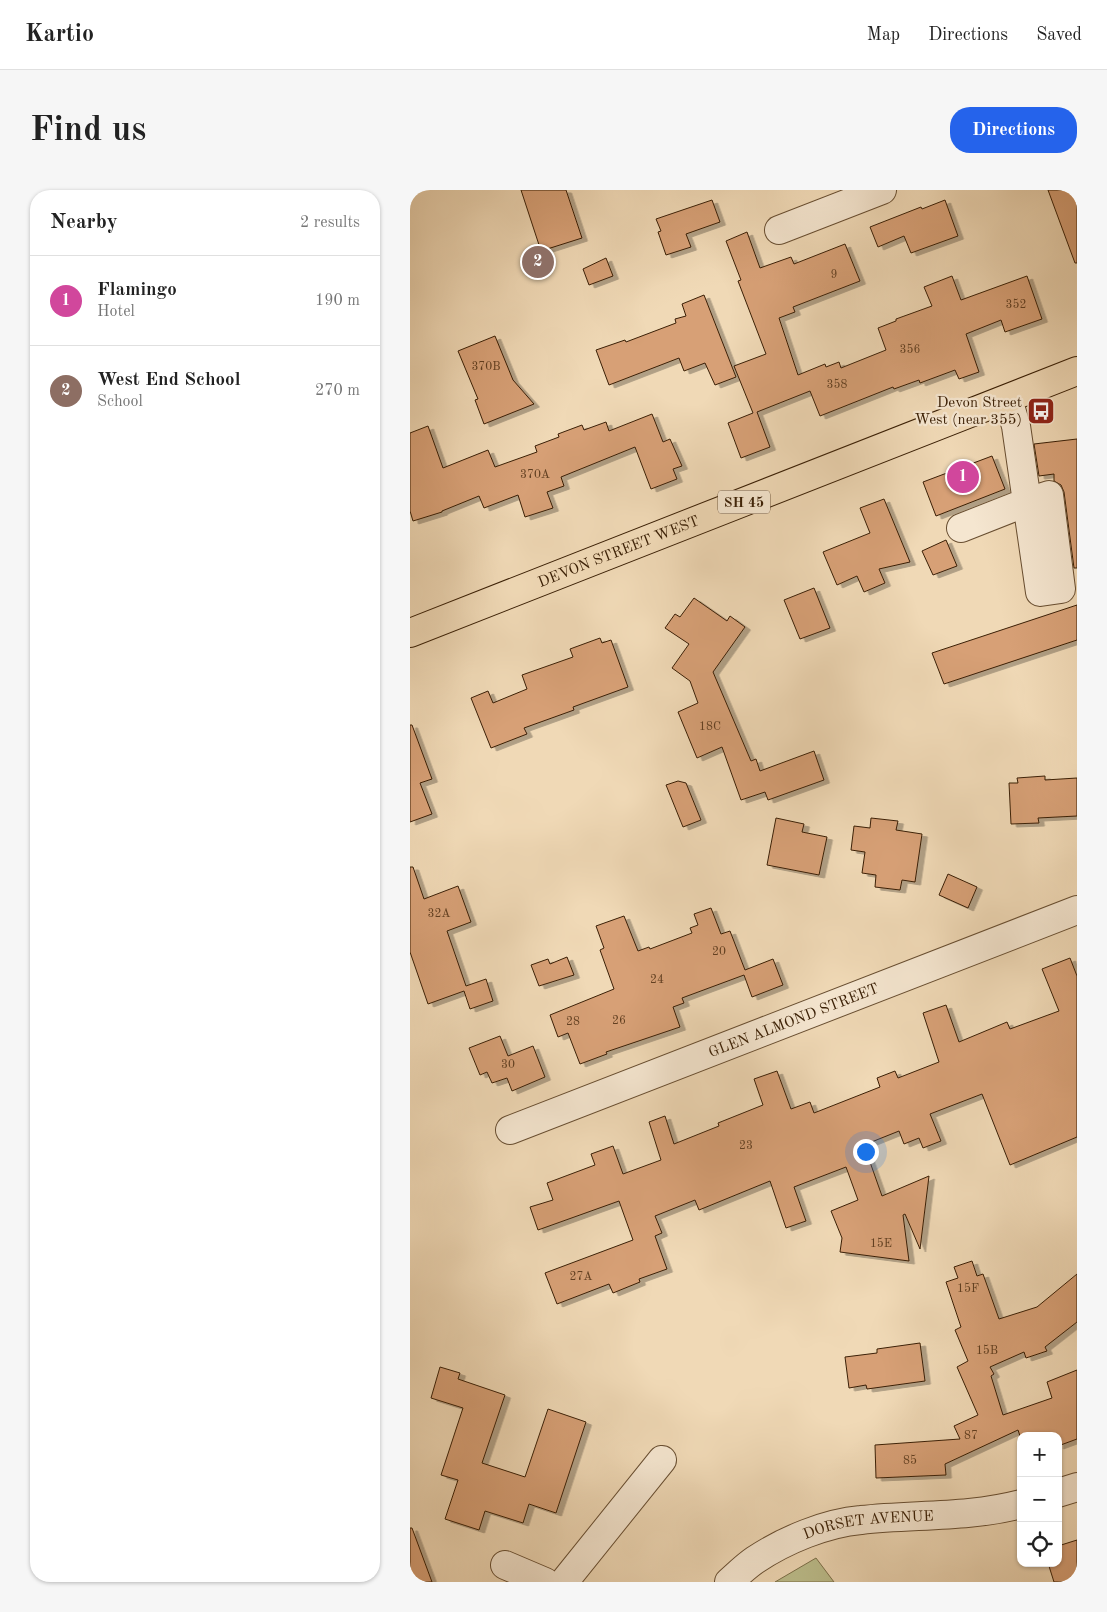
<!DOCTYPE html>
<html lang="en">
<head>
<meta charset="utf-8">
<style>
	:root { --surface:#fff; --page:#f6f6f6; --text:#222; --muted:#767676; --line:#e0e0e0; --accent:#2563eb }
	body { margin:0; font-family:"Old Standard TT",serif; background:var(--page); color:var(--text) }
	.controls { position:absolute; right:15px; bottom:15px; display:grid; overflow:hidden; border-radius:10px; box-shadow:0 1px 4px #0004 }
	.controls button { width:45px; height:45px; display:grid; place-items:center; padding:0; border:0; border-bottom:1px solid var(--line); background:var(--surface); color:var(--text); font:25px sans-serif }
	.you { position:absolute; left:455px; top:961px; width:18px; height:18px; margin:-12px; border:4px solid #fff; border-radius:50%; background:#1a73e8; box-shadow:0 0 0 8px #1a73e833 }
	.badge { display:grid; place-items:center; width:32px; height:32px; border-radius:50%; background:var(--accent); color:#fff; font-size:16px; font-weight:700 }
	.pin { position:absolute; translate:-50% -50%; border:2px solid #fff; box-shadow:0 1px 5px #0006 }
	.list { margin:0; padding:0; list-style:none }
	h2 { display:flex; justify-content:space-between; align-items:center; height:65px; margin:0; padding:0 20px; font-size:21px }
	h2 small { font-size:16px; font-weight:400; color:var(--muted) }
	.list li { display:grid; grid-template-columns:32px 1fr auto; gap:15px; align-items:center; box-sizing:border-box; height:90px; padding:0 20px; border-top:1px solid var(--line) }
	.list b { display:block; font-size:19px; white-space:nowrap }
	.list p { margin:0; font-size:16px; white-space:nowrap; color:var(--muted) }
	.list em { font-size:16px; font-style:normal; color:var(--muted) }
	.icon { flex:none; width:28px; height:28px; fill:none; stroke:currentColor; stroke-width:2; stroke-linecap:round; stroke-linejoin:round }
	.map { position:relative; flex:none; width:667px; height:1392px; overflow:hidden; border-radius:20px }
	header { display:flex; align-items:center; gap:30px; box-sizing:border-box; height:70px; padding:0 25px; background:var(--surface); border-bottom:1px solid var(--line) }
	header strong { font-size:24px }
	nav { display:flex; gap:28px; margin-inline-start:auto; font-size:18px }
	.intro { display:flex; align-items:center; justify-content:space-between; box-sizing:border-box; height:120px; padding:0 30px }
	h1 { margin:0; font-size:35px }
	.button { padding:12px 22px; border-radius:20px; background:var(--accent); color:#fff; font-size:18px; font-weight:700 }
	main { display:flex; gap:30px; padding:0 30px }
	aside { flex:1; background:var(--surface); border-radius:20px; box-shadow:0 1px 4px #0004 }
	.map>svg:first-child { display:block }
	.green { fill:#bcbe8c; stroke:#7b6e48 }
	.building { fill:#d7a076; stroke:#3a1f05; filter:url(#shadow) }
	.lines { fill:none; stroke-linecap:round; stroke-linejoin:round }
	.minor-casing { stroke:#684e31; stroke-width:30 }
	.major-casing { stroke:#3a1f05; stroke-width:30 }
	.minor { stroke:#f5e6d0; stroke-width:28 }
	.major { stroke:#f0d9b6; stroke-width:28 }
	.labels { text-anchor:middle; stroke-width:4.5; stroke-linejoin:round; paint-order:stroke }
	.number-label { font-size:12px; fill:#613f21 }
	.shield { fill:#f5e6d0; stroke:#725b42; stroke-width:1 }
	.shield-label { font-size:14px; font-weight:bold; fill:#3a1f05 }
	.poi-label { font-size:15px; fill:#3a1f05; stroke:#f5e6d0; text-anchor:end }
	.street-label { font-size:15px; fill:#3a1f05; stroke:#f5e6d0 }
</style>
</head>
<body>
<header>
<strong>Kartio</strong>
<nav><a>Map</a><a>Directions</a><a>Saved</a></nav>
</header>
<div class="intro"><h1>Find us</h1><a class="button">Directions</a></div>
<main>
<aside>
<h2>Nearby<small>2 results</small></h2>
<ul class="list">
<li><span class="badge" style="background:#d1479c">1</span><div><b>Flamingo</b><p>Hotel</p></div><em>190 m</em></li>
<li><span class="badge" style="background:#8d6e63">2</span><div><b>West End School</b><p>School</p></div><em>270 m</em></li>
</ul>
</aside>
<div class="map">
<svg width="667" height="1392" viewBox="0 0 667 1392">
	<defs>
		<filter id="shadow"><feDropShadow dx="5.5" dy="3" stdDeviation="0" flood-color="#0004"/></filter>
	</defs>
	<rect width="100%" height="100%" fill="#f0d9b6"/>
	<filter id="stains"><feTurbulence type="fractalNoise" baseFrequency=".004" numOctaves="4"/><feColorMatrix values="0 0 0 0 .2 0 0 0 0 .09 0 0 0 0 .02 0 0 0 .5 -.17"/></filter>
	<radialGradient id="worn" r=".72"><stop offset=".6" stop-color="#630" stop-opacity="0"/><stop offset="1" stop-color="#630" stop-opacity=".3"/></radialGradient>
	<polygon class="green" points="406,1368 424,1392 365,1392"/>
	<g class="building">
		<polygon points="111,0 156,0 172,48 131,61"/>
		<polygon points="638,0 667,0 667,73 665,73"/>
		<polygon points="302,10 310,32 276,44 281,57 256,65 248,42 251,41 246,29"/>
		<polygon points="535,10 548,46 501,63 494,46 468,57 460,37 511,17 512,19"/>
		<polygon points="337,42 350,78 381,67 384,74 435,54 450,91 383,117 385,122 369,128 388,185 415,174 416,177 429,172 431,178 476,160 468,138 486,131 486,129 522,116 514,97 542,86 551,110 617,86 632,129 595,142 591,130 556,144 569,182 549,189 545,180 510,193 509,190 484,199 483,197 410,226 400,201 347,222 360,257 331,268 318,233 343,223 324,176 356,164 328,91 331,90 316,51"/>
		<polygon points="196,68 203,86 179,95 173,79"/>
		<polygon points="294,105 326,187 305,195 295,173 274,181 269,168 199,195 186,160 215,150 216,152 266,133 265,129 276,126 272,114"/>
		<polygon points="85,146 103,190 124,214 74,234 65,210 68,209 48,161"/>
		<polygon points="242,224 253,252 260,249 272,276 263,279 267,289 241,299 225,257 151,287 154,296 137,302 143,318 115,327 108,305 74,318 69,306 32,321 32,322 3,331 0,321 0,243 18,236 33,278 78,260 85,277 127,262 125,256 149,247 148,244 172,235 174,240 196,232 199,241"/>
		<polygon points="667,249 667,378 664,378 654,302 651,295 644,291 644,284 629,286 624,254"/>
		<polygon points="582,266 595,299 526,326 513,292"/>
		<polygon points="474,309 500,372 469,379 475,393 454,402 447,386 427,395 413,362 460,343 450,318"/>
		<polygon points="536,350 547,376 523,385 512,361"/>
		<polygon points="404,398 420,438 390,449 374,410"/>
		<polygon points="284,408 317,431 320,426 335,437 303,482 341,571 346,569 350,581 404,561 414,590 358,610 355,602 331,610 312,557 287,568 268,522 288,513 280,491 262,478 279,454 255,438 265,424 270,427"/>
		<polygon points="667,415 667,450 534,494 522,463"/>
		<polygon points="190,448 192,453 201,450 218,497 163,517 164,520 114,538 117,544 81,558 61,508 78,501 83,513 117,499 112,485 163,467 160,459"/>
		<polygon points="0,535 2,535 22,589 10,593 22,624 0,632"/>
		<polygon points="635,586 635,590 667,588 667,626 628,628 629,633 601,634 599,593 608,593 607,588"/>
		<polygon points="268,591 276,593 291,630 273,637 256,595"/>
		<polygon points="366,628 394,634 392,642 417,647 409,685 357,675"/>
		<polygon points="461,628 488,631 486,640 512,644 505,692 492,690 490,700 465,697 466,685 452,683 455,662 441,660 444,636 460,638"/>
		<polygon points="0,677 3,677 14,709 48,696 61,732 37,741 56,796 76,789 83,811 60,819 54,801 18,814 0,762"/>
		<polygon points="538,684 567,697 558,718 529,705"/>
		<polygon points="301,718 311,744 320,741 335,780 363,769 373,795 342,807 334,785 272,808 274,813 263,817 270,837 196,862 197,864 170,874 158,843 148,847 140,825 204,799 190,760 194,758 186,736 214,726 228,761 239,757 240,759 282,743 280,738 288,735 284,724"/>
		<polygon points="157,767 164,785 129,796 121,775 138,769 140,774"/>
		<polygon points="660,768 667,786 667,947 600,975 572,904 520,924 531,951 513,958 509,948 494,954 489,941 454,955 472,1006 519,986 510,1059 495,1024 493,1025 499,1071 430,1062 432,1048 421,1021 448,1010 436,977 384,997 396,1031 376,1038 360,991 289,1020 285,1010 245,1026 252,1043 245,1046 257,1079 229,1089 230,1092 203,1103 199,1094 147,1114 135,1083 223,1050 209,1011 128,1040 120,1017 143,1010 137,993 185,975 181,964 203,956 213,984 251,970 239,932 255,926 264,954 309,936 308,933 353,915 344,889 367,881 381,919 400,912 404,923 470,897 467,888 485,881 488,888 529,872 513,823 536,815 549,852 597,832 600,839 649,821 632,779"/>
		<polygon points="90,846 98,866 123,856 135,887 102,901 97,888 82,893 77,882 70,885 59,858"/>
		<polygon points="562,1071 567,1086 573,1084 589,1129 627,1117 667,1084 667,1132 635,1157 637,1161 616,1168 614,1162 580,1177 584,1184 581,1186 593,1225 642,1208 637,1192 667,1180 667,1249 648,1256 648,1246 610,1246 608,1240 535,1274 536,1285 466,1288 465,1255 550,1249 544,1236 568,1225 547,1177 558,1171 545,1140 551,1137 536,1092 548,1088 544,1077"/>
		<polygon points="510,1153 515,1191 457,1199 456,1195 439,1198 435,1167 467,1163 467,1159"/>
		<polygon points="30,1177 50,1183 48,1189 95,1205 72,1273 115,1287 138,1219 176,1232 146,1323 119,1314 113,1333 75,1321 69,1340 35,1329 48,1290 31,1285 53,1218 21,1208"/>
		<polygon points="0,1338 2,1338 22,1392 0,1392"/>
		<polygon points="667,1350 667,1392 644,1392 638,1373 648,1373 648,1356"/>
	</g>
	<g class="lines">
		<g class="minor-casing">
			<g id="minor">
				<polyline points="369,40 472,0"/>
				<polyline points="551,338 617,312 639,305 651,399 630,402 606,236 598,209"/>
				<path id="s1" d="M100 940 667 720"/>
				<polyline points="648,1303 667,1297"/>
				<polyline points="95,1375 135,1392"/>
				<polyline points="154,1392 252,1270"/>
				<path id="s2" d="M319 1392C327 1385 336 1376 345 1370 375 1350 416 1333 451 1330 505 1324 557 1328 611 1314"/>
			</g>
		</g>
		<g class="major-casing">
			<g id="major">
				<path id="s3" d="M0 443 667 181"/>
			</g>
		</g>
		<use href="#minor" class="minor"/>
		<use href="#major" class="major"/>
	</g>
	<defs>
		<g id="bus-square" transform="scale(1.4375)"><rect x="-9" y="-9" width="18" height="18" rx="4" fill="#8f2418" stroke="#f5e6d0"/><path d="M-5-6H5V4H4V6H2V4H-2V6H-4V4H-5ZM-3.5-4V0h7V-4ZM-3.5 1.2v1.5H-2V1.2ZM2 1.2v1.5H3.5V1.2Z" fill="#fff"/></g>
	</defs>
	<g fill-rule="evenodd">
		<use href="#bus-square" x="631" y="221"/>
	</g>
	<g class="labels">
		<g class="number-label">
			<text x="424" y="88">9</text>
			<text x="606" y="118">352</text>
			<text x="500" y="163">356</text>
			<text x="76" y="180">370B</text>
			<text x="427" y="198">358</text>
			<text x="125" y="288">370A</text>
			<text x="300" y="540">18C</text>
			<text x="29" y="727">32A</text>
			<text x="309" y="765">20</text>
			<text x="247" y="793">24</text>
			<text x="209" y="834">26</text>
			<text x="163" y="835">28</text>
			<text x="98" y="878">30</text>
			<text x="336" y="959">23</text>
			<text x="471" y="1057">15E</text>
			<text x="171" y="1090">27A</text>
			<text x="558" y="1102">15F</text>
			<text x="577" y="1164">15B</text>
			<text x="561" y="1249">87</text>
			<text x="500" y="1274">85</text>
		</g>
		<rect class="shield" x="308" y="300.5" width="52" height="23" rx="4"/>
		<g class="shield-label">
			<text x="334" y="317">SH 45</text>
		</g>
		<g class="poi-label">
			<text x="612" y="217">Devon Street<tspan x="612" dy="17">West (near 355)</tspan></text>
		</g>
		<g class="street-label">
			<text dy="5" stroke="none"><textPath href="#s3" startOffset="224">DEVON STREET WEST</textPath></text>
			<text dy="5" stroke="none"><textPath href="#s1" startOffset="304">GLEN ALMOND STREET</textPath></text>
			<text dy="5" stroke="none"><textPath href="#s2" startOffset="155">DORSET AVENUE</textPath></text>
		</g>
	</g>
	<rect width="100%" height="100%" filter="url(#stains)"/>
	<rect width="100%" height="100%" fill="url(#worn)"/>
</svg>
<div class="controls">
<button>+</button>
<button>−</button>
<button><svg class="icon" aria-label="locate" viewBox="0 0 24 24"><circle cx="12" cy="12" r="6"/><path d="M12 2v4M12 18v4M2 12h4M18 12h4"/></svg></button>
</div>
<div class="you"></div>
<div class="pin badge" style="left:553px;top:287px;background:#d1479c">1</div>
<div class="pin badge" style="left:128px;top:72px;background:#8d6e63">2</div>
</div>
</main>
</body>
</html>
